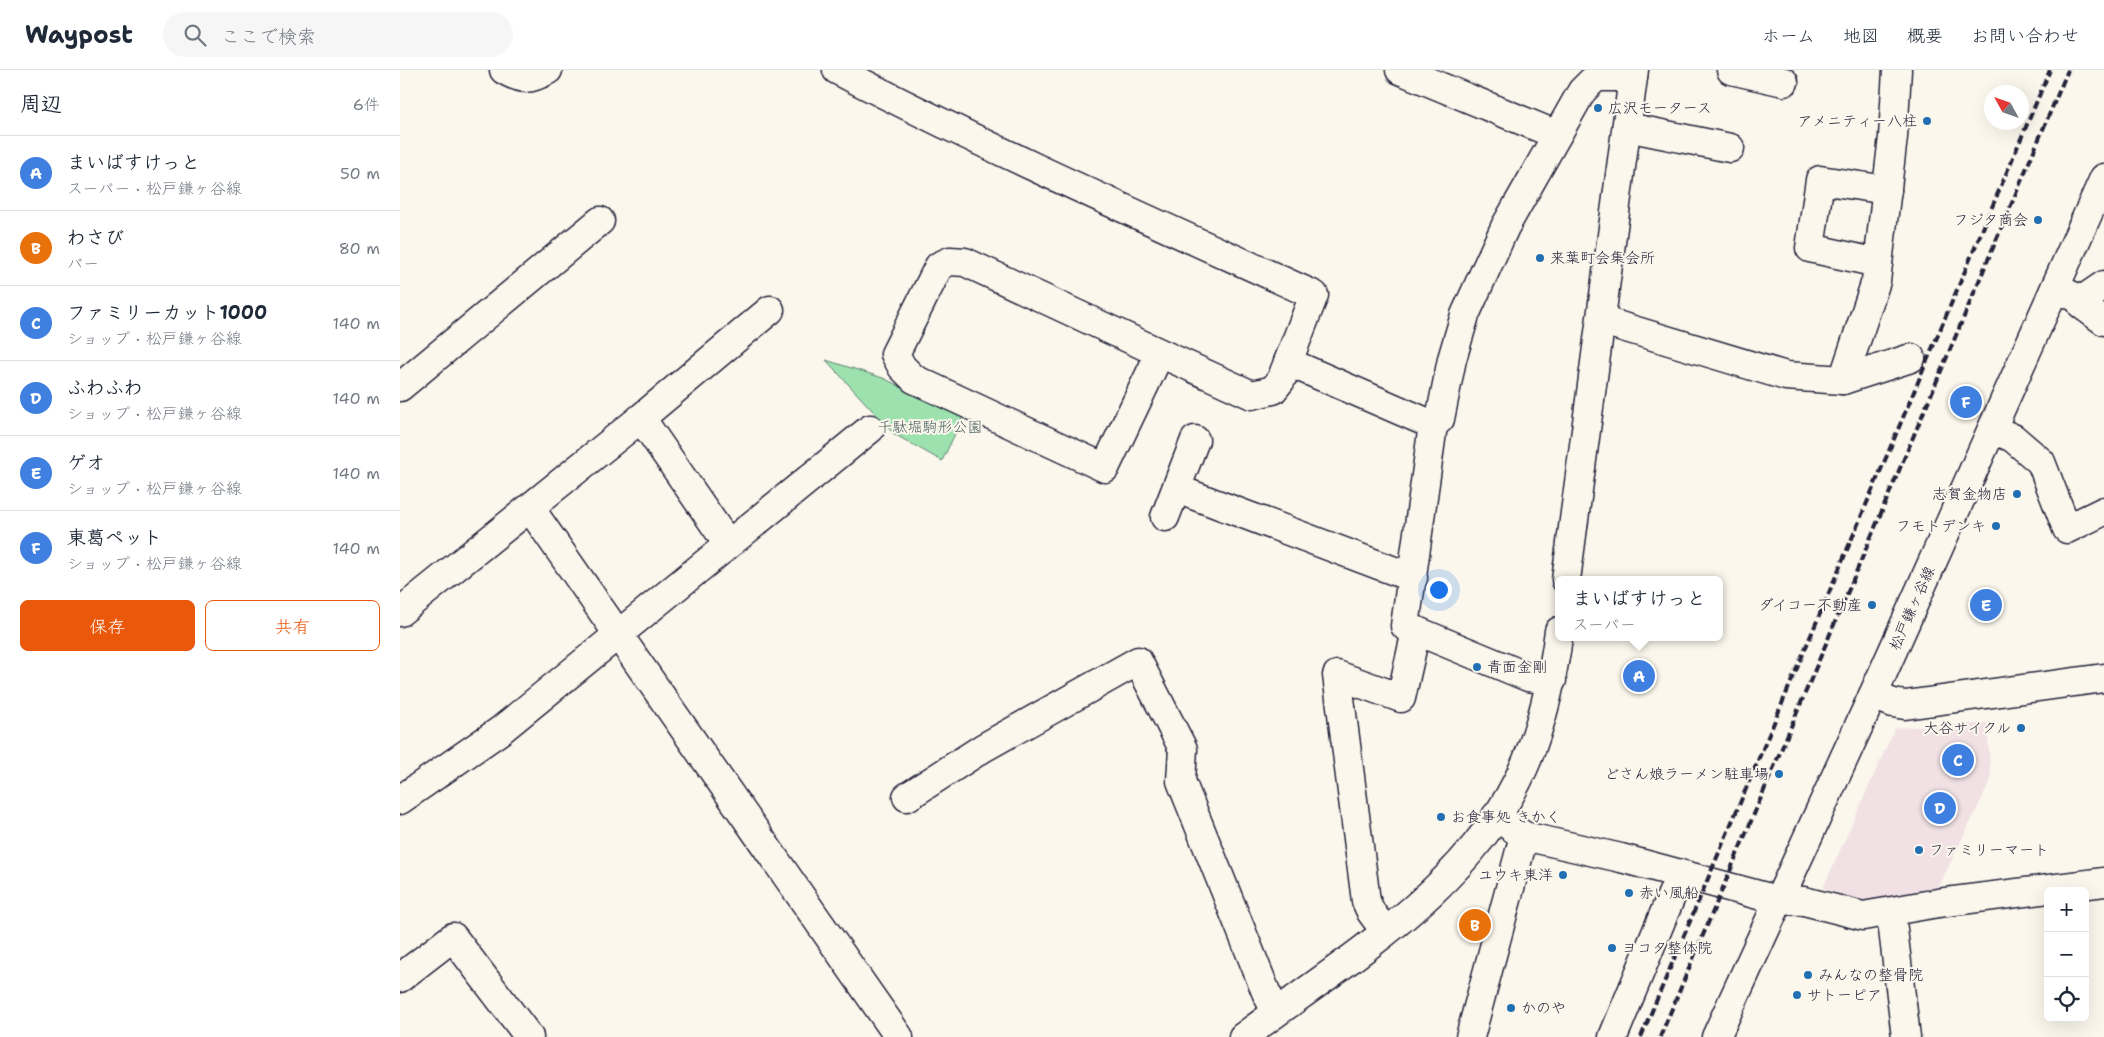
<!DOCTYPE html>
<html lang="ja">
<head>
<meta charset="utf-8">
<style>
	:root { --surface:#fff; --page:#f6f6f7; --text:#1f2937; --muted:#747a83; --line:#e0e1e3; --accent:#ea580c }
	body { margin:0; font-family:"Shantell Sans","Klee One",sans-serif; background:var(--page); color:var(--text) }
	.controls { position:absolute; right:15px; bottom:15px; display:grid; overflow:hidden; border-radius:8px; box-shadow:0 5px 20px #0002 }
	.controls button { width:45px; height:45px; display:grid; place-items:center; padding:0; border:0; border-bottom:1px solid var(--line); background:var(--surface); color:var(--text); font:25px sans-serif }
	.compass { position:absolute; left:1584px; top:15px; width:45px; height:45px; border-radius:50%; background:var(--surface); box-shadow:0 5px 20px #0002; rotate:310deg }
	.you { position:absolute; left:1038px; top:519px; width:18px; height:18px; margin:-12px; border:4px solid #fff; border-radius:50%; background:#1a73e8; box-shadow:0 0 0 8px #1a73e833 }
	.badge { display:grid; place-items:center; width:32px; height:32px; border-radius:50%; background:var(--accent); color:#fff; font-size:16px; font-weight:700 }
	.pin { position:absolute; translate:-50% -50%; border:2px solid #fff; box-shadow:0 1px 5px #0006 }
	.popup { position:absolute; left:1155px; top:506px; width:168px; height:65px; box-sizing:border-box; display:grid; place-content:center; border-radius:8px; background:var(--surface); filter:drop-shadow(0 1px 4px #0005); font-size:16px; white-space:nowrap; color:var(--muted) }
	.popup b { font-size:19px; color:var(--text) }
	.popup::after { content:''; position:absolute; left:50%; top:100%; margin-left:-10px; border:10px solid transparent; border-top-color:var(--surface) }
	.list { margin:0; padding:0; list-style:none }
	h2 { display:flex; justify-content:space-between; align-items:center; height:65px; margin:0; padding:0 20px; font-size:21px }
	h2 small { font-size:16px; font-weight:400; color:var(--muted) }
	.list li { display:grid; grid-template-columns:32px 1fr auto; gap:15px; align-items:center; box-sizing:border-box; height:75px; padding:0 20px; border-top:1px solid var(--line) }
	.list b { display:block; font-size:19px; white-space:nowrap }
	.list p { margin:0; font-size:16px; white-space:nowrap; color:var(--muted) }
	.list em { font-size:16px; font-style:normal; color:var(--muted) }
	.actions { display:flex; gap:10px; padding:15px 20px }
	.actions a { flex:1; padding:11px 0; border:1px solid var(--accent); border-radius:8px; text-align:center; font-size:18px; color:var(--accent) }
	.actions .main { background:var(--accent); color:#fff }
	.icon { flex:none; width:28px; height:28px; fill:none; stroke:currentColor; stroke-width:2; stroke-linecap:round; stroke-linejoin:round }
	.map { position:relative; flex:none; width:1704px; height:967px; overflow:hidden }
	header { display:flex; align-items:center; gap:30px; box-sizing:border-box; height:70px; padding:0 25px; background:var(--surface); border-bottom:1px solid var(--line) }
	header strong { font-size:24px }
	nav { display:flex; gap:28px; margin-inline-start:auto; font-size:18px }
	.search { width:350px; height:45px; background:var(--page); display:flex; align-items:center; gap:12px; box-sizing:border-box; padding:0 18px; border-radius:28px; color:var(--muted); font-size:19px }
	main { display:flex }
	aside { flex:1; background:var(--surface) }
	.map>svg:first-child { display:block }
	.built { fill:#f1e1e5 }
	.green { fill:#9de2ae; stroke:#608274 }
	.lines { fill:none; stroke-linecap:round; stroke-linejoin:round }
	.minor-casing { stroke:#22223b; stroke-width:31 }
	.major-casing { stroke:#22223b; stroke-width:31 }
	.minor { stroke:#fbf7ec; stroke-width:28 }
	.major { stroke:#fbf7ec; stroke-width:28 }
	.rail { stroke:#22223b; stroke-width:4; stroke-dasharray:8 4; stroke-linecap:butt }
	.poi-dot { fill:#1f6fb2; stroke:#fbf7ec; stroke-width:2 }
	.labels { text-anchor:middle; stroke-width:4; stroke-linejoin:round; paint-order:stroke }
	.poi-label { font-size:15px; fill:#22223b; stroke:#fbf7ec; text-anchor:start }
	.park-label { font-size:15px; fill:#475c5e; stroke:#fbf7ec }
	.street-label { font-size:15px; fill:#22223b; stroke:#fbf7ec }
</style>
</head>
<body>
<header>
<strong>Waypost</strong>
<div class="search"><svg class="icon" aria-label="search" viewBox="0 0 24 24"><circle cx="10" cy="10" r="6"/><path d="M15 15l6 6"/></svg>ここで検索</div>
<nav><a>ホーム</a><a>地図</a><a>概要</a><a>お問い合わせ</a></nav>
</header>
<main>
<aside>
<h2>周辺<small>6件</small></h2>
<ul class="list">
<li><span class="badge" style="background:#3f7fe0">A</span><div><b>まいばすけっと</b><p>スーパー · 松戸鎌ヶ谷線</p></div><em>50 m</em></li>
<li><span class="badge" style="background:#e8710a">B</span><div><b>わさび</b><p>バー</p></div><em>80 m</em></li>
<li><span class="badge" style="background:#3f7fe0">C</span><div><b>ファミリーカット1000</b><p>ショップ · 松戸鎌ヶ谷線</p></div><em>140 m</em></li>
<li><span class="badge" style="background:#3f7fe0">D</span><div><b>ふわふわ</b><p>ショップ · 松戸鎌ヶ谷線</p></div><em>140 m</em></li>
<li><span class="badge" style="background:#3f7fe0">E</span><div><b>ゲオ</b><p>ショップ · 松戸鎌ヶ谷線</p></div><em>140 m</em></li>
<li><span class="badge" style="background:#3f7fe0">F</span><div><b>東葛ペット</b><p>ショップ · 松戸鎌ヶ谷線</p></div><em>140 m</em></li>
</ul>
<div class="actions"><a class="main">保存</a><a>共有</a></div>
</aside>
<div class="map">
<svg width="1704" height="967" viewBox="0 0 1704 967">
	<rect width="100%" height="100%" fill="#fbf7ec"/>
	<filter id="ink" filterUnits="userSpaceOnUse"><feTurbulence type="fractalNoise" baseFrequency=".02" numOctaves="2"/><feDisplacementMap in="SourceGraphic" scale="10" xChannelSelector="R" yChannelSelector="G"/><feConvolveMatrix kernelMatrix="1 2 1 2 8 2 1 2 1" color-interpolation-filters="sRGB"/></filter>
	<g filter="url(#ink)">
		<polygon class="built" points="1587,653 1591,710 1536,822 1463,832 1423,818 1495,658"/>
		<polygon class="green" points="426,290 483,308 563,347 542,391 494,364"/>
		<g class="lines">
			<g class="minor-casing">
				<g id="minor">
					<path d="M104 0C123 11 130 10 148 0"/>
					<path d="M437 0C593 81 754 152 914 225L888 292 1033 355 1005 556 1128 607 1152 610"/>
					<polyline points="1000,0 1157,65"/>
					<polyline points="1331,0 1384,12"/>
					<polyline points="1227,57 1330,78"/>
					<polyline points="1478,193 1410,178 1420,110 1487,120"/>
					<polyline points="1655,218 1682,230 1704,215"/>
					<polyline points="1682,230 1682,235 1704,251"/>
					<polyline points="1203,251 1386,306 1443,310 1511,288"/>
					<polyline points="760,283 565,192 550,191 539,196 495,284 502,297 514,309 705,398 760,283 852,325 873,320 881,310 888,292"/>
					<polyline points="1443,310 1476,211 1493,67 1497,0"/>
					<polyline points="0,317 200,151"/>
					<polyline points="241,348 370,240"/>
					<polyline points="1033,355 1040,349 1052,289 1065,245 1105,157 1182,21 1196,7 1233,7"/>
					<polyline points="1592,359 1613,368 1641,392 1667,459 1704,441"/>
					<polyline points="777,419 1013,508"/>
					<polyline points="130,438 499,967"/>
					<polyline points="765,447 795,370"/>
					<polyline points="1166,510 1234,0"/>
					<polyline points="0,542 241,348 328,474"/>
					<polyline points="1473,625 1493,633 1505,635 1704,608"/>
					<polyline points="507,727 583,678 738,591 783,679 781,711 866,922 876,942"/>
					<polyline points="0,730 101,660 470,359"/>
					<polyline points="1096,746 1124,766 1221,788 1377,830 1404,831 1463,846 1538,833 1704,812"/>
					<polyline points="1491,843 1506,967"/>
					<polyline points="985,861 971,842 966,831 937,605 1001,628 1016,561"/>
					<polyline points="0,908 53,867 129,967"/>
					<path d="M843 967C947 889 1076 815 1127 690 1144 648 1153 606 1159 561"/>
					<polyline points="1070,967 1124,766"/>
					<polyline points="1213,967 1280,805"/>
				</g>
			</g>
			<g class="major-casing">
				<polyline id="major" points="1316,967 1473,625 1704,108"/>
			</g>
			<use href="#minor" class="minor"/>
			<use href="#major" class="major"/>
			<g class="rail">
				<polyline points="1241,967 1650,0"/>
				<polyline points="1260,967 1668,0"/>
			</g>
		</g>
	</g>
	<g class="poi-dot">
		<circle cx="1198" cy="38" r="5"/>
		<circle cx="1527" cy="51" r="5"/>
		<circle cx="1638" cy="150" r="5"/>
		<circle cx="1140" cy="188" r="5"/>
		<circle cx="1617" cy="424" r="5"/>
		<circle cx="1596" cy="456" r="5"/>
		<circle cx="1472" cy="535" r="5"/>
		<circle cx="1077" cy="597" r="5"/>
		<circle cx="1621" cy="658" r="5"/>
		<circle cx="1379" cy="704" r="5"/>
		<circle cx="1041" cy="747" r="5"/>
		<circle cx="1519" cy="780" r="5"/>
		<circle cx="1163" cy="805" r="5"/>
		<circle cx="1229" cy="823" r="5"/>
		<circle cx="1212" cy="878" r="5"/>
		<circle cx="1408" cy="905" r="5"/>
		<circle cx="1397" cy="925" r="5"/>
		<circle cx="1111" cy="938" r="5"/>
	</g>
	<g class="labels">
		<g class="poi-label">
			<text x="1208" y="43">広沢モータース</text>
			<text x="1517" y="56" text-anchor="end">アメニティー八柱</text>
			<text x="1628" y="155" text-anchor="end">フジタ商会</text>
			<text x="1150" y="193">来葉町会集会所</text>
			<text x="1607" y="429" text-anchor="end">志賀金物店</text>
			<text x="1586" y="461" text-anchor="end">フモトデンキ</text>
			<text x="1462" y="540" text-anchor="end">ダイコー不動産</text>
			<text x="1087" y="602">青面金剛</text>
			<text x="1611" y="663" text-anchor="end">大谷サイクル</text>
			<text x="1369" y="709" text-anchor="end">どさん娘ラーメン駐車場</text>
			<text x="1051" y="752">お食事処 きかく</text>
			<text x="1529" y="785">ファミリーマート</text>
			<text x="1153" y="810" text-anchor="end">ユウキ東洋</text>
			<text x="1239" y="828">赤い風船</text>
			<text x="1222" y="883">ヨコタ整体院</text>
			<text x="1418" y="910">みんなの整骨院</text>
			<text x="1407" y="930">サトーピア</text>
			<text x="1121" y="943">かのや</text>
		</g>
		<g class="park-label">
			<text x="530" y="362">千駄堀駒形公園</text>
		</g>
		<g class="street-label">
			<text transform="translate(1512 538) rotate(-66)" y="5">松戸鎌ヶ谷線</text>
		</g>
	</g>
</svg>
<div class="controls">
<button>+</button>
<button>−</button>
<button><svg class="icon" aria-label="locate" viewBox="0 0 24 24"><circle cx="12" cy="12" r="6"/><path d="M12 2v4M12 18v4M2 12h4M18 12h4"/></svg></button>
</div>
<svg class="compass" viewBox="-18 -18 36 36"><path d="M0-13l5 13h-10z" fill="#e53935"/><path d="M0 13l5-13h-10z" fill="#747a83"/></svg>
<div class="you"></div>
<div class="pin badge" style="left:1239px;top:606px;background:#3f7fe0">A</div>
<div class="popup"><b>まいばすけっと</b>スーパー</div>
<div class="pin badge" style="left:1075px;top:855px;background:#e8710a">B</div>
<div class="pin badge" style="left:1558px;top:690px;background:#3f7fe0">C</div>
<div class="pin badge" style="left:1540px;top:738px;background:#3f7fe0">D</div>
<div class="pin badge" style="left:1586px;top:535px;background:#3f7fe0">E</div>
<div class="pin badge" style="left:1566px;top:332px;background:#3f7fe0">F</div>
</div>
</main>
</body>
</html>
